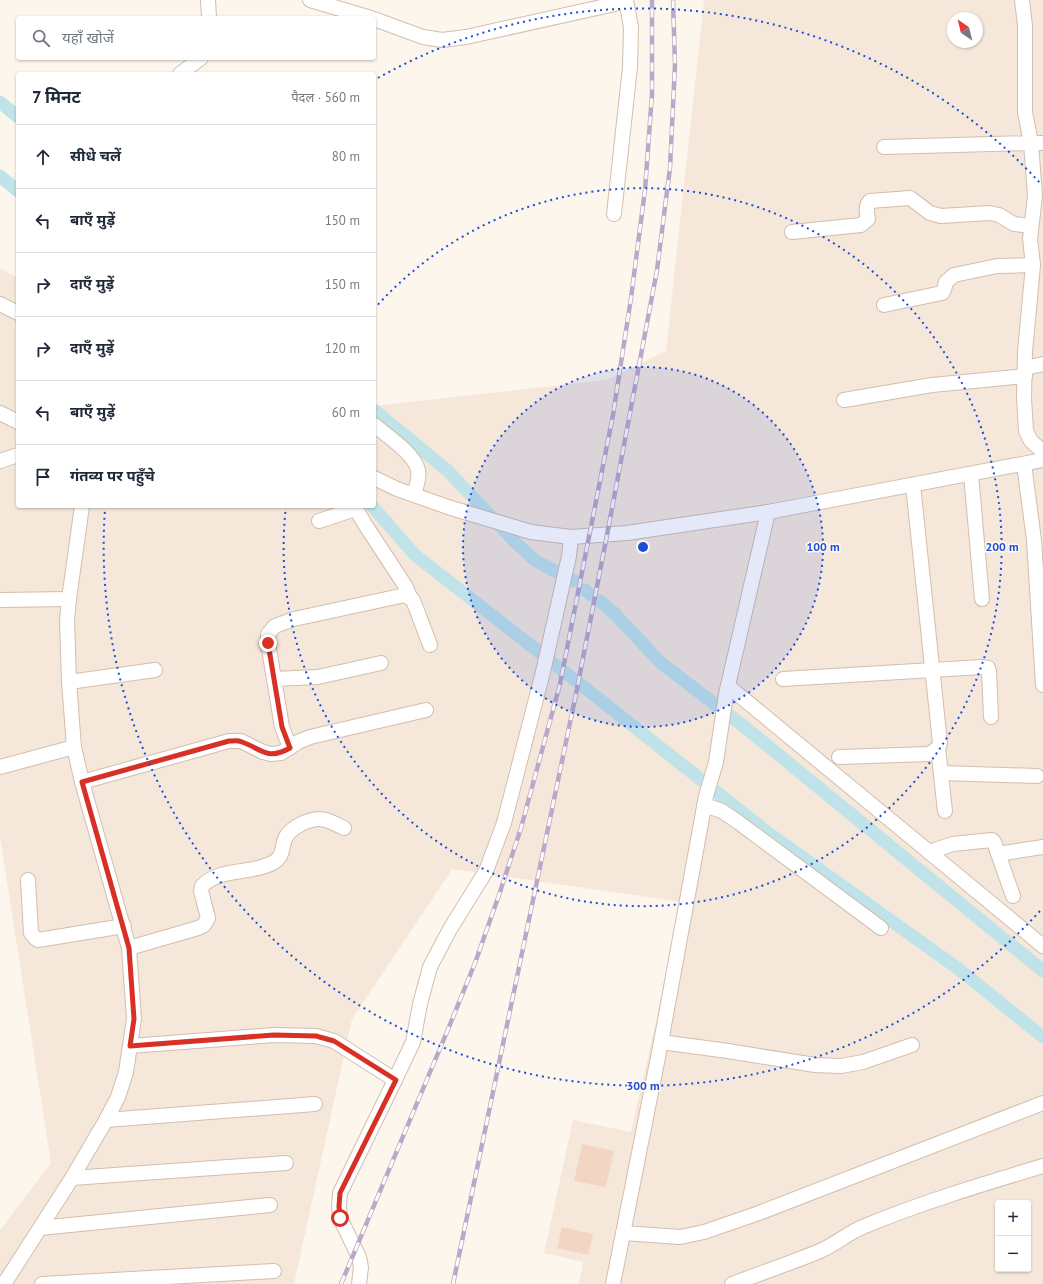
<!DOCTYPE html>
<html lang="hi">
<head>
<meta charset="utf-8">
<style>
	:root { --surface:#fff; --page:#f6f6f7; --text:#1f2937; --muted:#747a83; --line:#e0e1e3 }
	body { margin:0; font-family:"PT Sans","Noto Sans Devanagari",sans-serif; background:var(--page); color:var(--text) }
	.controls { position:absolute; right:12px; bottom:12px; display:grid; overflow:hidden; border-radius:4px; box-shadow:0 1px 3px #0004 }
	.controls button { width:36px; height:36px; display:grid; place-items:center; padding:0; border:0; border-bottom:1px solid var(--line); background:var(--surface); color:var(--text); font:20px sans-serif }
	.compass { position:absolute; left:947px; top:12px; width:36px; height:36px; border-radius:50%; background:var(--surface); box-shadow:0 1px 3px #0004; rotate:325deg }
	.stop { position:absolute; width:12px; height:12px; margin:-9px; border:3px solid #d93025; border-radius:50%; background:#fff }
	.stop.end { background:#d93025; border-color:#fff; box-shadow:0 1px 4px #0008 }
	.list { margin:0; padding:0; list-style:none }
	h2 { display:flex; justify-content:space-between; align-items:center; height:52px; margin:0; padding:0 16px; font-size:17px }
	h2 small { font-size:13px; font-weight:400; color:var(--muted) }
	.list li { display:grid; grid-template-columns:26px 1fr auto; gap:12px; align-items:center; box-sizing:border-box; height:64px; padding:0 16px; border-top:1px solid var(--line) }
	.list b { display:block; font-size:15px; white-space:nowrap }
	.list em { font-size:13px; font-style:normal; color:var(--muted) }
	.icon { flex:none; width:22px; height:22px; fill:none; stroke:currentColor; stroke-width:2; stroke-linecap:round; stroke-linejoin:round }
	.map { position:relative; flex:none; width:1043px; height:1284px; overflow:hidden }
	.search { position:absolute; background:var(--surface); box-shadow:0 1px 3px #0004; left:16px; top:16px; width:360px; height:44px; display:flex; align-items:center; gap:10px; box-sizing:border-box; padding:0 14px; border-radius:4px; color:var(--muted); font-size:15px }
	.panel { position:absolute; background:var(--surface); box-shadow:0 1px 3px #0004; left:16px; top:72px; width:360px; height:436px; border-radius:4px }
	.map>svg:first-child { display:block }
	.residential { fill:#f5e8da; fill-rule:evenodd }
	.lines { fill:none; stroke-linecap:round; stroke-linejoin:round }
	.canal { stroke:#bfe3e8; stroke-width:13 }
	.building { fill:#f3d5c3 }
	.minor-casing { stroke:#d1beb0; stroke-width:16 }
	.minor { stroke:#fff; stroke-width:14 }
	.rail-casing { stroke:#b9a8c9; stroke-width:4.5 }
	.rail { stroke:#fffaf3; stroke-width:3; stroke-dasharray:9; stroke-linecap:butt }
	.route { stroke:#d93025; stroke-width:5 }
	.ring { fill:none; stroke:#1d4ed8; stroke-width:2; stroke-dasharray:2 4 }
	.centre { fill:#1d4ed8; stroke:#fffaf3; stroke-width:2 }
	.ring-label { font-size:12px; text-anchor:middle; font-weight:bold; fill:#1d4ed8; stroke:#fffaf3; stroke-width:3; stroke-linejoin:round; paint-order:stroke }
</style>
</head>
<body>
<div class="map">
<svg width="1043" height="1284" viewBox="0 0 1043 1284">
	<rect width="100%" height="100%" fill="#fdf6ec"/>
	<path class="residential" d="M704 0H1043V1284H579L583 1262 544 1253 573 1120 631 1132 683 902 452 869 352 1019 294 1284H0V1230L51 1163 0 837V268L18 278V506H374V406L606 380 666 351ZM953 18H977V42H953ZM998 1203H1028V1269H998Z"/>
	<g class="lines">
		<g class="canal">
			<polyline points="0,102 18,117"/>
			<polyline points="0,176 18,191"/>
			<polyline points="374,410 448,471 517,544 536,561 574,581"/>
			<polyline points="372,506 415,555 594,695 767,832 956,967 1043,1037"/>
			<polyline points="585,590 591,595"/>
			<polyline points="600,601 614,613 661,663 741,724 1043,971"/>
		</g>
	</g>
	<g class="building">
		<polygon points="582,1144 614,1151 606,1187 574,1181"/>
		<polygon points="562,1227 593,1234 588,1255 557,1248"/>
	</g>
	<g class="lines">
		<g class="minor-casing">
			<g id="minor">
				<polyline points="208,0 209,18"/>
				<polyline points="310,0 371,18"/>
				<polyline points="374,19 423,37 442,40 466,37 615,4 619,0"/>
				<polyline points="180,74 201,58"/>
				<polyline points="1043,143 1031,143 1035,196 1030,239 1033,265 1025,352 1024,398 1026,431 1031,441 1039,448 1043,449"/>
				<polyline points="884,147 1031,143 1025,112 1025,26 1022,0"/>
				<polyline points="614,214 630,67 631,27 626,0"/>
				<path d="M792 232 861 225 868 219C867 212 865 206 870 201L910 198 930 213 941 216 990 213 999 215 1014 224 1031 226"/>
				<polyline points="0,304 18,313"/>
				<polyline points="884,305 942,293 944,290 946,282 954,275 997,266 1033,265"/>
				<polyline points="1025,368 1043,364"/>
				<polyline points="844,400 932,385 1025,376"/>
				<polyline points="0,413 18,422"/>
				<path d="M374 425C386 435 415 454 418 470 420 478 416 487 414 495"/>
				<polyline points="0,461 18,455"/>
				<polyline points="1024,464 1034,540 1043,685"/>
				<polyline points="971,474 982,599"/>
				<polyline points="374,478 397,489 451,508 531,532 571,537 627,533 768,512 1043,460"/>
				<polyline points="354,506 366,526 406,587 410,597"/>
				<polyline points="319,521 355,509"/>
				<polyline points="0,600 69,599"/>
				<polyline points="274,679 318,677 381,663"/>
				<polyline points="783,679 982,667 988,668 989,671 991,717"/>
				<polyline points="69,682 155,670"/>
				<polyline points="728,686 1043,946"/>
				<polyline points="290,748 282,727 268,643 268,634 275,626 294,619 405,595 413,600 430,645"/>
				<polyline points="938,748 945,811"/>
				<polyline points="839,757 929,754 938,748 940,743 913,485"/>
				<polyline points="0,767 74,747"/>
				<polyline points="941,773 1037,776"/>
				<polyline points="82,782 229,741 241,741 263,752 271,754 281,753 298,742 310,737 426,710"/>
				<polyline points="704,805 722,811 738,822 881,928"/>
				<polyline points="929,852 953,844 992,840 994,842 1013,896"/>
				<polyline points="998,854 1043,847"/>
				<polyline points="28,880 31,933 35,938 38,940 124,926"/>
				<path d="M129 948 198 928 204 925 208 918 201 891 202 886C220 867 252 875 274 862 284 856 281 848 285 839 289 829 303 822 312 820 323 816 335 824 344 828"/>
				<polyline points="661,1042 728,1051 815,1065 841,1066 863,1062 912,1045"/>
				<polyline points="130,1046 274,1035 316,1036 334,1041 395,1080 413,1042 420,1004 430,967 450,929 486,871 504,823 543,672 569,556 571,537"/>
				<polyline points="106,1120 315,1104"/>
				<polyline points="72,1178 286,1163"/>
				<polyline points="40,1228 270,1205"/>
				<polyline points="623,1233 680,1237 704,1232 759,1213 1043,1103"/>
				<polyline points="4,1284 72,1178 106,1120 118,1097 126,1072 134,1019 129,948 82,782 74,747 69,682 67,620 69,599 82,506"/>
				<polyline points="42,1284 274,1271"/>
				<polyline points="359,1284 361,1267 359,1257 340,1218 339,1206 340,1193 395,1080"/>
				<polyline points="613,1284 661,1042 706,796 716,762 726,694 768,512"/>
				<path d="M732 1284C761 1273 791 1263 820 1251 836 1244 849 1232 865 1226 923 1202 983 1184 1043 1166"/>
			</g>
		</g>
		<use href="#minor" class="minor"/>
		<g class="rail-casing">
			<g id="rail">
				<polyline points="341,1284 449,1027 475,963 499,895 521,828 560,684 613,415 631,298 645,190 652,94 652,0"/>
				<polyline points="453,1284 576,694 607,535 657,270 670,168 675,65 673,0"/>
			</g>
		</g>
		<use href="#rail" class="rail"/>
	</g>
	<g class="lines">
		<path class="route" d="M268 643 282 727 290 748C267 761 262 749 242 742 238 740 233 741 229 741L82 782 129 948 134 1019 130 1046 274 1035 316 1036 334 1041 396 1080 340 1193 339 1206 340 1218"/>
	</g>
	<circle cx="643" cy="547" r="180" fill="#1d4ed8" fill-opacity=".12"/>
	<g class="ring">
		<circle cx="643" cy="547" r="180"/>
		<path d="M374 309A359 359 0 1 1 286 506"/>
		<path d="M1040 911A539 539 0 0 1 105 509M378 78A539 539 0 0 1 1040 183"/>
	</g>
	<circle cx="643" cy="547" r="6" class="centre"/>
	<g class="ring-label">
		<text x="823" y="551">100 m</text>
		<text x="1002" y="551">200 m</text>
		<text x="643" y="1090">300 m</text>
	</g>
</svg>
<div class="controls">
<button>+</button>
<button>−</button>
</div>
<svg class="compass" viewBox="-18 -18 36 36"><path d="M0-13l5 13h-10z" fill="#e53935"/><path d="M0 13l5-13h-10z" fill="#747a83"/></svg>
<div class="stop" style="left:340px;top:1218px"></div>
<div class="stop end" style="left:268px;top:643px"></div>
<div class="search"><svg class="icon" aria-label="search" viewBox="0 0 24 24"><circle cx="10" cy="10" r="6"/><path d="M15 15l6 6"/></svg>यहाँ खोजें</div>
<section class="panel">
<h2>7 मिनट<small>पैदल · 560 m</small></h2>
<ul class="list">
<li><svg class="icon" aria-label="ahead" viewBox="0 0 24 24"><path d="M12 20V5M6 11l6-6 6 6"/></svg><div><b>सीधे चलें</b></div><em>80 m</em></li>
<li><svg class="icon" aria-label="left" viewBox="0 0 24 24"><path d="M17 20v-9H6M10 6l-5 5 5 5"/></svg><div><b>बाएँ मुड़ें</b></div><em>150 m</em></li>
<li><svg class="icon" aria-label="right" viewBox="0 0 24 24"><path d="M7 20v-9h11M14 6l5 5-5 5"/></svg><div><b>दाएँ मुड़ें</b></div><em>150 m</em></li>
<li><svg class="icon" aria-label="right" viewBox="0 0 24 24"><path d="M7 20v-9h11M14 6l5 5-5 5"/></svg><div><b>दाएँ मुड़ें</b></div><em>120 m</em></li>
<li><svg class="icon" aria-label="left" viewBox="0 0 24 24"><path d="M17 20v-9H6M10 6l-5 5 5 5"/></svg><div><b>बाएँ मुड़ें</b></div><em>60 m</em></li>
<li><svg class="icon" aria-label="arrive" viewBox="0 0 24 24"><path d="M6 21V4h12l-3 4 3 4H6"/></svg><div><b>गंतव्य पर पहुँचे</b></div></li>
</ul>
</section>
</div>
</body>
</html>
